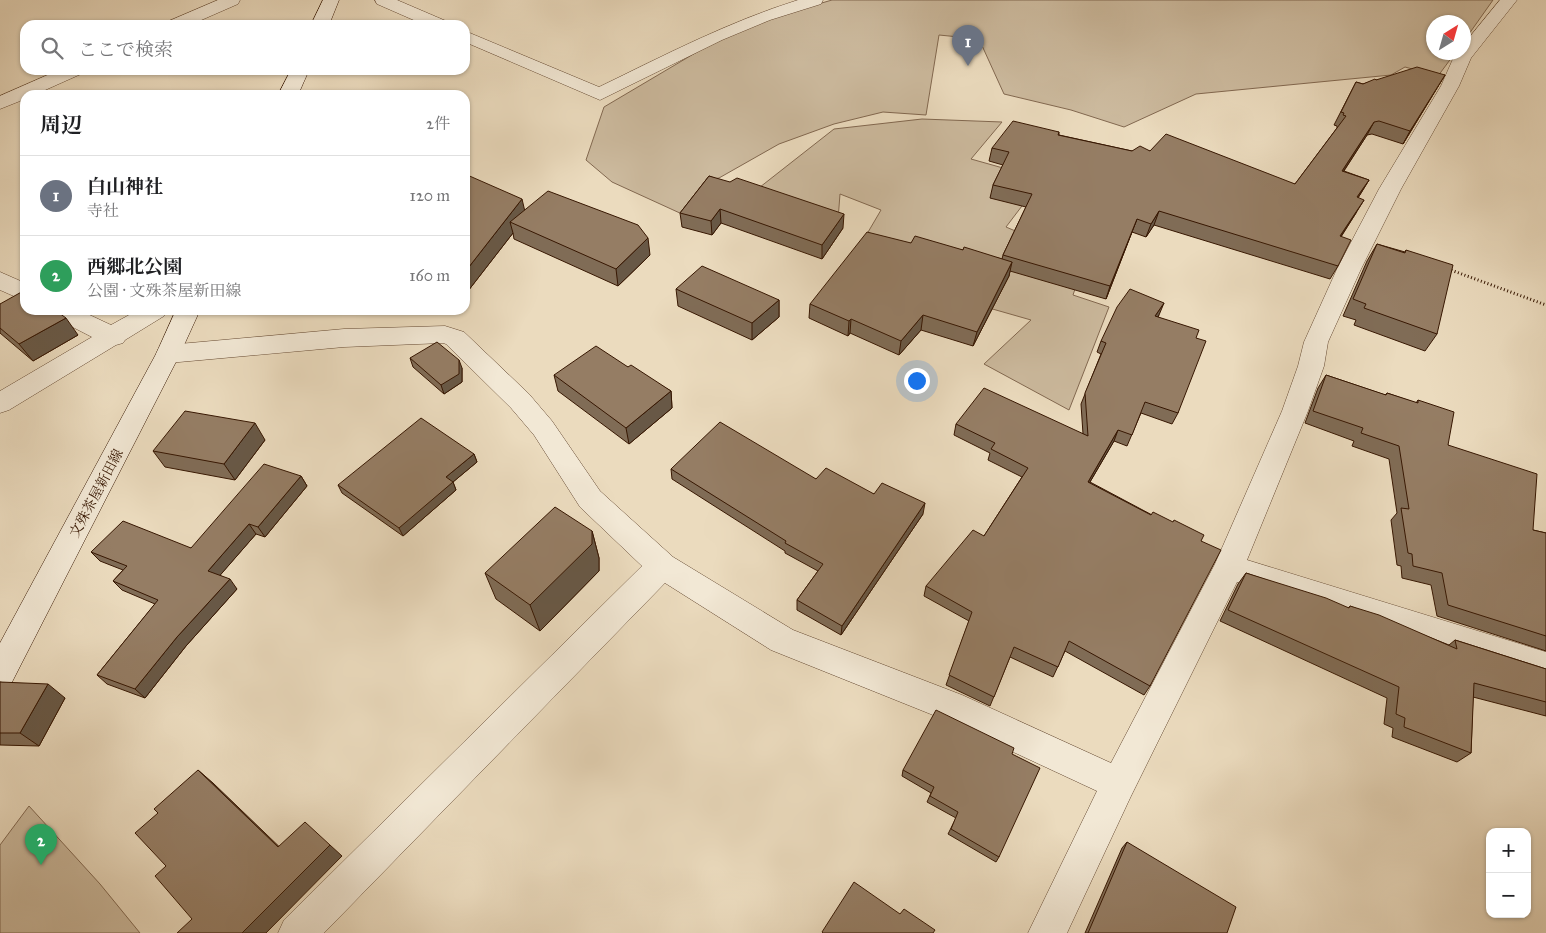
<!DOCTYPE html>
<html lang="ja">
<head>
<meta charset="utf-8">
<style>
	:root { --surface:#fff; --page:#f2f2f2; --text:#202124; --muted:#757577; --line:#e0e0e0; --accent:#0b8043 }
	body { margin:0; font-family:"IM FELL Great Primer","Noto Serif JP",serif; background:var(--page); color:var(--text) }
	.controls { position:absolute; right:15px; bottom:15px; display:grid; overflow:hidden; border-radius:10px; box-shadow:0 1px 4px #0004 }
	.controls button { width:45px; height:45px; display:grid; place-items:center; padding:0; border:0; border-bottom:1px solid var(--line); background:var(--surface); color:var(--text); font:25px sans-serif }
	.compass { position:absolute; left:1426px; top:15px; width:45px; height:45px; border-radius:50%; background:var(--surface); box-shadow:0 1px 4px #0004; rotate:37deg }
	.you { position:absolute; left:916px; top:380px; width:18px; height:18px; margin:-12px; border:4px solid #fff; border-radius:50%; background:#1a73e8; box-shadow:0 0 0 8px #1a73e833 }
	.badge { display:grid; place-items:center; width:32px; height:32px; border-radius:50%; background:var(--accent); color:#fff; font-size:16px; font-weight:700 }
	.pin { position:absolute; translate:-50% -41px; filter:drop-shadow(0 1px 2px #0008) }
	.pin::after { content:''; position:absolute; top:26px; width:18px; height:15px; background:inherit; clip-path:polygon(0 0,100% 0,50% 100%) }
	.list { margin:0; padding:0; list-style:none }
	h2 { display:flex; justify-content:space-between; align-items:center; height:65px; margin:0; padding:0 20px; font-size:21px }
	h2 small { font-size:16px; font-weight:400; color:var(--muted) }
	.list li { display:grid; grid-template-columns:32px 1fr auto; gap:15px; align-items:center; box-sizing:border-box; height:80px; padding:0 20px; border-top:1px solid var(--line) }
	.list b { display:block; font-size:19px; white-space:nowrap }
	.list p { margin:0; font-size:16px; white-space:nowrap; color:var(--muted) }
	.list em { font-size:16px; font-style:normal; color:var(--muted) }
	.icon { flex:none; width:28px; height:28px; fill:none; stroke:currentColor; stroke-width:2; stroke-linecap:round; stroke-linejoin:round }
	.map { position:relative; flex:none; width:1546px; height:933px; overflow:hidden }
	.search { position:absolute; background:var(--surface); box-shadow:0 1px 4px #0004; left:20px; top:20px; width:450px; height:55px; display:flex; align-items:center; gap:12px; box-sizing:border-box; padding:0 18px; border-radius:15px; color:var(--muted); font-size:19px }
	.panel { position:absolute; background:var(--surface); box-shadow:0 1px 4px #0004; left:20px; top:90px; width:450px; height:225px; border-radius:15px }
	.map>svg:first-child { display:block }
	.green { fill:#ccba9e; stroke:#826850 }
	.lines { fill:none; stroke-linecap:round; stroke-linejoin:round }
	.minor-casing { stroke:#644831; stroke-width:1 }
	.secondary-casing { stroke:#371702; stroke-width:1 }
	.path { stroke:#371702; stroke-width:3; stroke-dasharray:1 2.5; stroke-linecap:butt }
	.minor { fill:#f2e8d5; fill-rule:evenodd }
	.secondary { fill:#f2e8d5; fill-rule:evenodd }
	.wall { fill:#806c56; stroke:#371702 }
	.shaded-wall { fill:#685846; stroke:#371702 }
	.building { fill:#957d64; stroke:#371702 }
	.labels { text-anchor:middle; stroke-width:4; stroke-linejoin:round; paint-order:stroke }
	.street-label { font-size:14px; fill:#371702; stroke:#f2e8d5 }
</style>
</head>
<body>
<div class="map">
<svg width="1546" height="933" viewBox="0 0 1546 933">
	<rect width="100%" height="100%" fill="#ebdbbe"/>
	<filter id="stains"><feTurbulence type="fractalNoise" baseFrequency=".004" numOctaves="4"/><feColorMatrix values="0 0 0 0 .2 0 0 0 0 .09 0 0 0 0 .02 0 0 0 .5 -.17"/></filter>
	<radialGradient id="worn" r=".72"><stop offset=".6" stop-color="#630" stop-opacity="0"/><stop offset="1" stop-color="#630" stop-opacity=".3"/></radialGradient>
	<g class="green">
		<polygon points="832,0 1493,0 1464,41 1464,22 1434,22 1434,52 1455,53 1438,76 1405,67 1391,75 1196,94 1124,127 1071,110 1004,94 979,39 939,35 926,115 883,112 834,124 779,144 719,178 708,180 682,214 612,182 586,160 604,107 707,46 777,16"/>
		<polygon points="922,119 1002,122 971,159 1035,177 1025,202 1006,227 1034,239 1086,256 1073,295 1109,307 1069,410 984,364 1031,320 989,308 864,239 881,210 840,194 838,220 755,191 834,129"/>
		<polygon points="29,806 100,884 140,933 0,933 0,845"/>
	</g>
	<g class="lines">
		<g class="minor-casing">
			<g id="minor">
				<polygon points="218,0 240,0 238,4 190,25 166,25 169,21"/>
				<polygon points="375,0 397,0 446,21 449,25 425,25 377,4"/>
				<path d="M798 0H823L821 4 770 20 722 40 600 100 465 42V31L599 87C665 55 728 22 798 0Z"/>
				<polygon points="1500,0 1517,0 1471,58 1459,86 1401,189 1361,269 1328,342 1324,366 1308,411 1247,560 1546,652 1546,682 1237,582 1131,796 1067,933 1028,933 1097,791 938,717 771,650 665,583 324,933 278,933 284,920 642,566 580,507 534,435 511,408 446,344 443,343 344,347 168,363 159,360 156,354 159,348 168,345 344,329 445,326 464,332 529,394 552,421 600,491 673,557 793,630 962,695 1111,763 1215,564 1282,411 1298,366 1304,342 1337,269 1379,189 1441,86 1456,52 1464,52 1464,44"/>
				<polygon points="59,70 83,70 81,74 34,95 25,95 25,99 0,109 0,96"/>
				<polygon points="0,272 25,283 25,301 0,290"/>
				<polygon points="47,310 79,310 111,325 138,310 168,310 164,316 125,340 123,343 116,345 9,410 0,413 0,391 92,337 51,316"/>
			</g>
		</g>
		<g class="secondary-casing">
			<g id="secondary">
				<polygon points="323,0 339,0 329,25 311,25"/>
				<polygon points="291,70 309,70 298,95 278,95"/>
				<polygon points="176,310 200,310 180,354 11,684 0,689 0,643 156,354"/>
			</g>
		</g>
		<polyline class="path" points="1448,269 1546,305"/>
		<use href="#minor" class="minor"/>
		<use href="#secondary" class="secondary"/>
	</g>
	<g class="wall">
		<polygon points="1445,75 1403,144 1372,134 1367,135 1344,171 1369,180 1358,198 1356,213 1341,237 1338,266 1330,279 1154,225 1146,237 1132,232 1106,299 1010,271 1009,276 973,346 921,330 899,355 850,333 848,336 809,318 810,304 911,243 963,250 1002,259 1003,255 1026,207 990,198 993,185 1003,165 989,161 992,148 1059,132 1059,135 1132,151 1150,151 1295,184 1337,128 1337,126 1334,125 1356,82 1363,84 1376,80"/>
		<polygon points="465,174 525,211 650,255 618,286 514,239 513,233 468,291 465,290"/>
		<polygon points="709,176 843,228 822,259 721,223 712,235 682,227 680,213"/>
		<polygon points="1377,244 1405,252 1406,250 1437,334 1425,351 1354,325 1356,320 1343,316 1367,261"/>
		<polygon points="676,289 779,300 779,317 752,340 678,306"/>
		<polygon points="0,304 78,335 33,361 0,333"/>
		<polygon points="1159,315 1158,317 1196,338 1178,413 1172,424 1141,413 1127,446 1114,441 1090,482 1201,541 1150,686 1144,695 1065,651 1053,677 1010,657 990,706 946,685 969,621 924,596 926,586 984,536 1022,477 988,460 990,453 954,435 956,424 1083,434 1081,404 1101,354 1097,352 1101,341"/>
		<polygon points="410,358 462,368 462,382 444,394 413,367"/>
		<polygon points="628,367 671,391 672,408 629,444 558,391 554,375"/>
		<polygon points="1326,375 1385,395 1387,393 1416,403 1418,400 1448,445 1533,530 1546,533 1546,651 1437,616 1431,585 1402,578 1401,566 1397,565 1391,520 1397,513 1389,459 1352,446 1354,441 1305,423 1318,388"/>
		<polygon points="265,440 235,480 165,467 153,451"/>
		<polygon points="474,454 477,462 453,482 456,490 403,536 342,493 338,485"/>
		<polygon points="671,469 816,479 874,494 923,514 841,635 797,610 797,600 818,571 785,553 785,551 672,479"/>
		<polygon points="301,476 307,486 265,537 256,534 220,575 237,589 186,646 145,698 107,684 97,675 155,604 122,590 113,581 123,570 100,561 91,552 191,548"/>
		<polygon points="592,531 599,558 599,571 540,631 496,599 485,573"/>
		<polygon points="1246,573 1348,608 1350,606 1449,645 1455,640 1546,669 1546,716 1473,697 1471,753 1457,762 1392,737 1393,728 1384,724 1387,698 1220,621 1238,584"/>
		<polygon points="0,682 65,698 39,746 0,745"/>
		<polygon points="1012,754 999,857 996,862 948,834 956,818 927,802 931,793 902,776 903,770"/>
		<polygon points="1127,842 1227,933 1085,933 1122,848"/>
	</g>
	<g class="shaded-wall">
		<polygon points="1445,75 1437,88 1403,144 1410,131"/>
		<polygon points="1374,122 1367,135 1335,184 1342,171"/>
		<polygon points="1369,180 1361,193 1349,211 1357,197"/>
		<polygon points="522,199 526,216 510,222 513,233 468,291 465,281 465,272"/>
		<polygon points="1364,200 1356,213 1332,250 1340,236"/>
		<polygon points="720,209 721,223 712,235 711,221"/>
		<polygon points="1159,211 1154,225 1146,237 1151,224"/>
		<polygon points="844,214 843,228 822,259 822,245"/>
		<polygon points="1137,219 1132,232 1106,299 1110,286"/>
		<polygon points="648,238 650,255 618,286 616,269"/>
		<polygon points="1012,262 1009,276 973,346 977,332"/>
		<polygon points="779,300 779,317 752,340 752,323"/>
		<polygon points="1164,303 1159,315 1150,327 1155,316"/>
		<polygon points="923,315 921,330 899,355 901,341"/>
		<polygon points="66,318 78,335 33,361 19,344"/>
		<polygon points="851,319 850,333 848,336 849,321"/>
		<polygon points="459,360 462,368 462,382 444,394 441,385"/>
		<polygon points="671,391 672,408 629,444 626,428"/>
		<polygon points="255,423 265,440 235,480 224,464"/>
		<polygon points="1118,430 1114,441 1084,492 1088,482"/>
		<polygon points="474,454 477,462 453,482 456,490 403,536 399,528 446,477"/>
		<polygon points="301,476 307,486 265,537 258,527"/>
		<polygon points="925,503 923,514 841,635 842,626"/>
		<polygon points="249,524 256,534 216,580 208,571"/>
		<polygon points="592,531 599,558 599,571 540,631 530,605"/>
		<polygon points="230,579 237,589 186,646 145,698 135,689 177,637"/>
		<polygon points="48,684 65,698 39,746 20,733"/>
		<polygon points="198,770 213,783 291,858 278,847"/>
		<polygon points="330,845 342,856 266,933 242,933"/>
	</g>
	<g class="building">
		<polygon points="1417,67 1445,75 1410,131 1379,121 1374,122 1342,171 1369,180 1357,197 1364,200 1340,236 1351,240 1338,266 1159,211 1151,224 1137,219 1110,286 1003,255 1032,194 993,185 1009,152 992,148 1013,121 1059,132 1058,135 1132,151 1140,146 1150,151 1166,134 1295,184 1346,116 1343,115 1344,113 1341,112 1356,82 1363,84 1375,79 1376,80"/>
		<polygon points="465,174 522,199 465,272"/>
		<polygon points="709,176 730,182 737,178 844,214 822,245 720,209 711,221 680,213"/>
		<polygon points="548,191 638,225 648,238 616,269 510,222"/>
		<polygon points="867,232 911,243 915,236 963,250 964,247 1012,262 977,332 923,315 901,341 851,319 849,321 810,304"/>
		<polygon points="1377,244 1405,253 1406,250 1453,265 1437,334 1364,308 1366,304 1353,299"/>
		<polygon points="702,266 779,300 752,323 676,289"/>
		<polygon points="1130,289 1164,303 1155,316 1199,330 1196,338 1206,341 1178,413 1145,402 1132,435 1118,430 1088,482 1151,515 1153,512 1173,522 1174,520 1204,535 1201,541 1221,550 1150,686 1069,641 1058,667 1014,647 994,697 949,675 972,612 926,586 973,530 984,536 1028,468 991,449 995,443 956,424 984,388 1088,436 1085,393 1106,343 1101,341 1117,307"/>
		<polygon points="25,290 25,310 55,310 66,318 19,344 0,328 0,304"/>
		<polygon points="437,342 459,360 459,374 441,385 410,358"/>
		<polygon points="596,346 628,367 631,365 671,391 626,428 554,375"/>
		<polygon points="1326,375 1386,395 1387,393 1418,403 1418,400 1454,412 1448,445 1537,474 1533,530 1546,533 1546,636 1448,605 1442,573 1413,566 1412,554 1408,553 1401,508 1409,509 1399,446 1361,433 1363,428 1313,411"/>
		<polygon points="185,411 255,423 224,464 153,451"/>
		<polygon points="421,418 474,454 446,477 453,482 399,528 338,485"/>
		<polygon points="720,422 816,479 826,468 874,494 882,483 925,503 842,626 797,600 823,564 785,543 786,541 671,469"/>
		<polygon points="264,464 301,476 258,527 249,524 208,571 230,579 177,637 135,689 97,675 158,600 113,581 127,566 91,552 123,521 191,548"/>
		<polygon points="555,507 592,531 592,544 530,605 485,573"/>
		<polygon points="1246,573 1326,598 1349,608 1350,606 1379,615 1457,649 1455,640 1546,669 1546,702 1474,683 1471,753 1404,727 1405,718 1396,714 1399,687 1228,610"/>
		<polygon points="0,682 48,684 20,733 0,733"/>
		<polygon points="936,710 1014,748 1012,754 1040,768 999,857 951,829 958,812 930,796 934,787 903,770"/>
		<polygon points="198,770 278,847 305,822 330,845 242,933 177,933 192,919 155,876 166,866 135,833 158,813 154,809"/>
		<polygon points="1127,842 1236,907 1227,933 1088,933"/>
		<polygon points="854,882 900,914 904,909 935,930 933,933 823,933 822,932"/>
	</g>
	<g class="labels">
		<g class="street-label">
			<text transform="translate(96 493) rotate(-62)" y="5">文殊茶屋新田線</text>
		</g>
	</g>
	<rect width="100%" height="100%" filter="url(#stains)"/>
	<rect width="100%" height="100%" fill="url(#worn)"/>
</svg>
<div class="controls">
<button>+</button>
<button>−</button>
</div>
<svg class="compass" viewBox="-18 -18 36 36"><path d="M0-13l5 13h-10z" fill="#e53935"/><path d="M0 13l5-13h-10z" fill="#757577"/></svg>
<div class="you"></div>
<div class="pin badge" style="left:968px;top:66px;background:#6b7280">1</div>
<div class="pin badge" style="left:41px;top:865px;background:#2e9e5b">2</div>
<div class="search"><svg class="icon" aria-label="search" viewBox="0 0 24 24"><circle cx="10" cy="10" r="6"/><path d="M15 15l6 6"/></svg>ここで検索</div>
<section class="panel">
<h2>周辺<small>2件</small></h2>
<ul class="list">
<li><span class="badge" style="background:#6b7280">1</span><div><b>白山神社</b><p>寺社</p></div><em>120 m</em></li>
<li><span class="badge" style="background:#2e9e5b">2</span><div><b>西郷北公園</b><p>公園 · 文殊茶屋新田線</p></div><em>160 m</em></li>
</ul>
</section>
</div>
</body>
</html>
